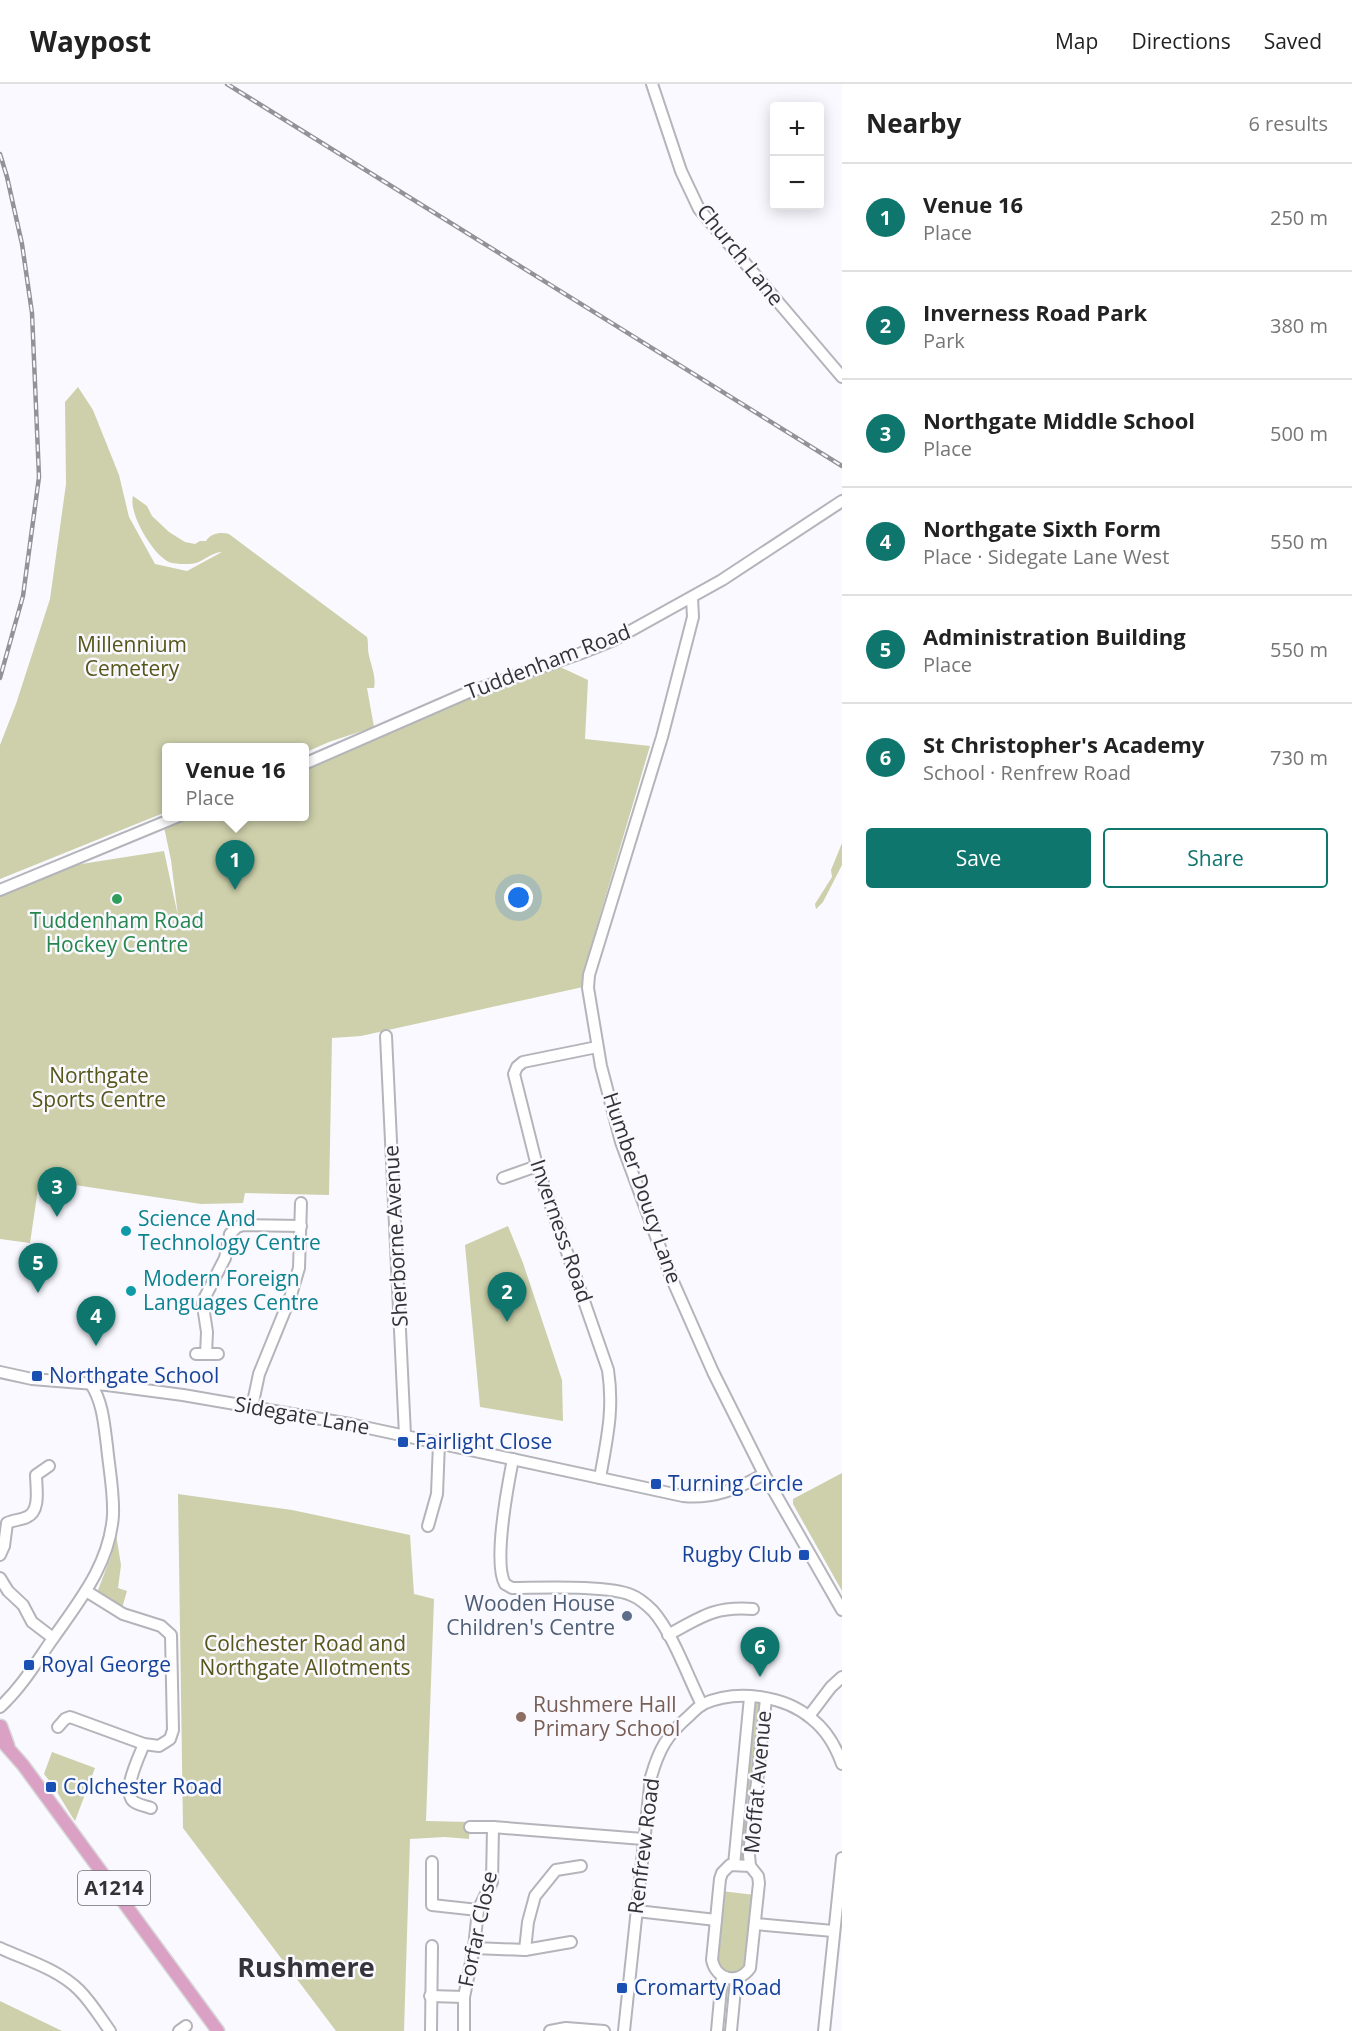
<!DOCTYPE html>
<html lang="en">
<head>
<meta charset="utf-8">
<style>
	:root { --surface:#fff; --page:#f2f2f2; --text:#222; --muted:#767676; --line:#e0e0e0; --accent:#0f766e }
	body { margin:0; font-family:"Open Sans",sans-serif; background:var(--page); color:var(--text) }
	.controls { position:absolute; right:18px; top:18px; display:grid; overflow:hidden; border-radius:6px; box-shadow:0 3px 15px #0003 }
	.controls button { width:54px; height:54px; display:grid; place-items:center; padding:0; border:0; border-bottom:2px solid var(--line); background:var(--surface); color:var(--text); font:30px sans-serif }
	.you { position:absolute; left:519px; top:814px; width:21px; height:21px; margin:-15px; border:4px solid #fff; border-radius:50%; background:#1a73e8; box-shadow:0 0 0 9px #1a73e833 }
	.badge { display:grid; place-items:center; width:39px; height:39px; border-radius:50%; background:var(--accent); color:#fff; font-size:20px; font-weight:700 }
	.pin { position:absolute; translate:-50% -50px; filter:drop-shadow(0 2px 3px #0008) }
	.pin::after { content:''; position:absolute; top:32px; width:21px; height:18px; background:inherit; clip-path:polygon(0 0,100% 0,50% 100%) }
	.popup { position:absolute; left:162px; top:659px; width:147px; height:78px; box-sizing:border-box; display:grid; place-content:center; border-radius:6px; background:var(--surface); filter:drop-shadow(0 2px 4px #0005); font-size:20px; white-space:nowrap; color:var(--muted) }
	.popup b { font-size:22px; color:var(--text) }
	.popup::after { content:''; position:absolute; left:50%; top:100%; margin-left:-12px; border:12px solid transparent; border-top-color:var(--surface) }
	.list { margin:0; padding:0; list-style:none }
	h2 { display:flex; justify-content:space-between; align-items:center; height:78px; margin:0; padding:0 24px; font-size:26px }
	h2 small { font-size:20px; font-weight:400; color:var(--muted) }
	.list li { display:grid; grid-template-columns:39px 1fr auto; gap:18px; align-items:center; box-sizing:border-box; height:108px; padding:0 24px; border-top:2px solid var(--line) }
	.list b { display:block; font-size:22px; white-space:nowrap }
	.list p { margin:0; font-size:20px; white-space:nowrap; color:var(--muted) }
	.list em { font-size:20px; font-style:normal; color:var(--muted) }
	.actions { display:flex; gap:12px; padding:18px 24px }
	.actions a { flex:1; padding:14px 0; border:2px solid var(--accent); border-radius:6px; text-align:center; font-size:21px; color:var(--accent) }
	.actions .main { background:var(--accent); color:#fff }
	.map { position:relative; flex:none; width:842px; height:1947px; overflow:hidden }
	header { display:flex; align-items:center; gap:36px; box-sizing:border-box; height:84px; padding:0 30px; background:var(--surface); border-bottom:2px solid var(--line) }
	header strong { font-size:28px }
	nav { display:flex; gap:33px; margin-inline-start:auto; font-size:21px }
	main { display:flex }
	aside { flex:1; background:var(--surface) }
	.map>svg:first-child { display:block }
	.green { fill:#cdd0aa }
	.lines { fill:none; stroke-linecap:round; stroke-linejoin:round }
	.minor-casing { stroke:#b4b4bb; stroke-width:14 }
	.major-casing { stroke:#d6d6d7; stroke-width:15 }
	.minor { stroke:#fff; stroke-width:10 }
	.major { stroke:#dba1c4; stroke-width:12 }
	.rail-casing { stroke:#939397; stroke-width:4.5 }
	.rail { stroke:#f9f9ff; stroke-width:2; stroke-dasharray:7; stroke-linecap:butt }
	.leisure-dot { fill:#2e9e5b; stroke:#f9f9ff; stroke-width:2 }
	.culture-dot { fill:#0f9aa8; stroke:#f9f9ff; stroke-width:2 }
	.transit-dot { fill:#1a4fb4; stroke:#f9f9ff; stroke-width:2 }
	.service-dot { fill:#5c6f8a; stroke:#f9f9ff; stroke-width:2 }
	.education-dot { fill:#8d6e63; stroke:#f9f9ff; stroke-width:2 }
	.labels { text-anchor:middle; stroke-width:5; stroke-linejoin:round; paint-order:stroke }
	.shield { fill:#f9f9ff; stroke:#6e6e72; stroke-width:1.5 }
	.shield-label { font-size:20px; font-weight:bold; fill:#333336 }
	.street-label { font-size:21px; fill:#333336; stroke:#f9f9ff }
	.park-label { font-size:21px; fill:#555619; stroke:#f9f9ff }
	.leisure-label { font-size:21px; fill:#27864d; stroke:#f9f9ff }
	.culture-label { font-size:21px; fill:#0d838f; stroke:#f9f9ff; text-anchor:start }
	.transit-label { font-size:21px; fill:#164399; stroke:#f9f9ff; text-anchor:start }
	.service-label { font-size:21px; fill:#4e5e75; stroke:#f9f9ff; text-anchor:end }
	.education-label { font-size:21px; fill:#785e54; stroke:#f9f9ff; text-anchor:start }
	.district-label { font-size:27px; font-weight:bold; fill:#34343a; stroke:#f9f9ff }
</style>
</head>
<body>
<header>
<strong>Waypost</strong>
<nav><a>Map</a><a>Directions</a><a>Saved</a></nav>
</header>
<main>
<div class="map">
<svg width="842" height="1947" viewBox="0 0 842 1947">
	<rect width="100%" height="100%" fill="#f9f9ff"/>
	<g class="green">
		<path d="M78 303 93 326 119 391 129 433 155 480 187 487 222 468C210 468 201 481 188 480 183 480 174 480 169 478 153 471 128 429 133 412L147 422 152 432 169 448 185 458 195 460 200 457H206C211 449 221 448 229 450L367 553C368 557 368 560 368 564 368 576 377 590 374 604H367L374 643 329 658 304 669V664H166V728L0 795V661L16 620 50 515 66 400 65 318Z"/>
		<polygon points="556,581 588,596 585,655 650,662 583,889 583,903 361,952 332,954 329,1111 245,1109 243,1119 201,1120 75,1101 39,1098 30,1159 0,1155 0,812 75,781 164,767 178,832 171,776 164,743 188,733 304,732 304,683 473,610"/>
		<polygon points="842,759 842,781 823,818 816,825 815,820 832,793 831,786"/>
		<polygon points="508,1142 523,1179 562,1296 563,1337 480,1323 465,1161"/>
		<polygon points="842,1389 842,1507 793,1420 793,1415"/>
		<polygon points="178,1410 292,1426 410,1451 414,1510 434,1515 426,1737 470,1738 469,1755 445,1753 410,1755 404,1947 336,1947 183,1744"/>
		<polygon points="116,1450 121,1481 118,1504 127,1507 122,1524 101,1511 98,1506 111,1472"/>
		<polygon points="754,1617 761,1618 745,1776 739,1775"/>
		<path d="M52 1668 95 1684 75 1737C64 1721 56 1704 44 1690Z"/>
		<polygon points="721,1807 755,1811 748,1882 743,1890 726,1890 718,1885 721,1850 718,1840"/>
		<polygon points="0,1917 62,1947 0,1947"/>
	</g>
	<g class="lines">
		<g class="minor-casing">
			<g id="minor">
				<polyline points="652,0 681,87 699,125 842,293"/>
				<polyline points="692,514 693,533 662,653 589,891 588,904 601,982 621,1058 671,1193 713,1288 764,1390 842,1526"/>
				<polyline points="304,680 469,608 579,570 614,556 722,496 842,417"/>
				<polyline points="0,806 179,732"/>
				<polyline points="386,952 405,1351"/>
				<path d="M597 963 523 978 517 983 514 990 537 1082 608 1286C614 1326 607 1354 600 1394"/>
				<polyline points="503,1094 537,1082"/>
				<polyline points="196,1270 218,1270"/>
				<polyline points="206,1270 207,1248 203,1222 204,1215 225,1174 230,1150 237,1143 243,1141 301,1142"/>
				<path d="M0 1288 32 1295 107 1301 183 1311 350 1340 683 1412C714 1415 737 1405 764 1390"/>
				<polyline points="252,1323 259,1290 290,1214 299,1184 301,1119"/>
				<path d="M513 1375C508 1400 493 1479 505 1500L512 1504C541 1504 606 1501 631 1511 639 1514 647 1521 653 1527 673 1550 688 1593 702 1621"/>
				<polyline points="428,1442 437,1410 439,1359"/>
				<path d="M0 1471 4 1462 7 1439C13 1436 21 1436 27 1433 41 1427 36 1403 36 1391L49 1382"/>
				<polyline points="0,1494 8,1507 23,1521 32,1538 53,1554"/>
				<polyline points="86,1507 123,1530 161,1542 171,1551 173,1646 170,1655 159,1662 144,1660"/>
				<path d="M668 1551C701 1533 714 1522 753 1525"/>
				<path d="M0 1623C22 1603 37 1577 54 1553 80 1516 110 1479 113 1431 114 1408 109 1384 107 1362 104 1340 103 1319 91 1300"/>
				<polyline points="809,1632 831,1603 842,1593"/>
				<path d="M58 1643 65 1635 70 1633 144 1660C139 1673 122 1706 133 1717 138 1721 146 1722 151 1724"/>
				<polyline points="470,1743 493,1743 643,1755"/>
				<polyline points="432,1778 432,1821 478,1826"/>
				<path d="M730 1781 750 1782 758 1792 759 1799 750 1884C738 1901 716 1896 712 1876L720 1795 722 1789Z"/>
				<polyline points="734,1781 750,1613"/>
				<polyline points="750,1782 749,1771 766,1615"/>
				<polyline points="637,1827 716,1836"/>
				<polyline points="755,1840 833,1847"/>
				<path d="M0 1864C26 1876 58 1885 79 1906 91 1918 100 1933 110 1947"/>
				<polyline points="474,1864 525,1866 571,1858"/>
				<polyline points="525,1866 528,1838 535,1812 556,1786 581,1782"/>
				<polyline points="430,1912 464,1913"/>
				<polyline points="179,1947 186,1942"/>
				<polyline points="431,1947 432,1862"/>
				<polyline points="464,1947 464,1913 474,1864 478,1826 492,1798 493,1743"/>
				<polyline points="550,1947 566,1944 604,1947"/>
				<path d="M624 1947 651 1693C659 1665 667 1651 689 1632 693 1628 698 1623 703 1620 736 1605 784 1611 812 1635 826 1646 836 1663 842 1680"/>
				<polyline points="717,1947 722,1893"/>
				<polyline points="731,1947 736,1895"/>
				<polyline points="824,1947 842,1774"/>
			</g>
		</g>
		<g class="major-casing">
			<g id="major">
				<polyline points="1,1642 8,1661"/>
				<polyline points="0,1655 23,1681 218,1947"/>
			</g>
		</g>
		<use href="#minor" class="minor"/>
		<use href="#major" class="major"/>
		<g class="rail-casing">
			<g id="rail">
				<polyline points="227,0 842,382"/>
				<polyline points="0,70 7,93 22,160 32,229 39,393 23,512 0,594"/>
			</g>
		</g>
		<use href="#rail" class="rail"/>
	</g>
	<circle class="leisure-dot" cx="117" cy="815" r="6"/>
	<g class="culture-dot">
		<circle cx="126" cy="1147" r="6"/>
		<circle cx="131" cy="1207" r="6"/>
	</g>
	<g class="transit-dot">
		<rect x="31" y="1286" width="12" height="12" rx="3"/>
		<rect x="397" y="1352" width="12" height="12" rx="3"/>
		<rect x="650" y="1394" width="12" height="12" rx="3"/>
		<rect x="798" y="1465" width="12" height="12" rx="3"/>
		<rect x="23" y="1575" width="12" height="12" rx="3"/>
		<rect x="45" y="1697" width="12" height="12" rx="3"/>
		<rect x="616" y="1898" width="12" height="12" rx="3"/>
	</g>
	<circle class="service-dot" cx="627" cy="1532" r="6"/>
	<circle class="education-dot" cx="521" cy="1633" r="6"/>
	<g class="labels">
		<rect class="shield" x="78" y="1787" width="72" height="34" rx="4.5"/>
		<g class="shield-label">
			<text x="114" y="1811">A1214</text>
		</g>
		<g class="street-label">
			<text transform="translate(740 171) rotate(51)" y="7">Church Lane</text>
			<text transform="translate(548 578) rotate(-21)" y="7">Tuddenham Road</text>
			<text transform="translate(642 1104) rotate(71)" y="7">Humber Doucy Lane</text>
			<text transform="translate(561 1147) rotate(71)" y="7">Inverness Road</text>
			<text transform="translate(396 1152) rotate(-93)" y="7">Sherborne Avenue</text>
			<text transform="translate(302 1332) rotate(10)" y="7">Sidegate Lane</text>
			<text transform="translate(758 1698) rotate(-85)" y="7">Moffat Avenue</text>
			<text transform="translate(644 1762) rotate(-83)" y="7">Renfrew Road</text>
			<text transform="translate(478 1845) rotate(-78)" y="7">Forfar Close</text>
		</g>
		<g class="park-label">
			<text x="132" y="568">Millennium<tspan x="132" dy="24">Cemetery</tspan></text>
			<text x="99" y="999">Northgate<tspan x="99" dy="24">Sports Centre</tspan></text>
			<text x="305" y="1567">Colchester Road and<tspan x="305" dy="24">Northgate Allotments</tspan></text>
		</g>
		<g class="leisure-label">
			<text x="117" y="844">Tuddenham Road<tspan x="117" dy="24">Hockey Centre</tspan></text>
		</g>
		<g class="culture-label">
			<text x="138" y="1142">Science And<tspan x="138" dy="24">Technology Centre</tspan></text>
			<text x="143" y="1202">Modern Foreign<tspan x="143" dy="24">Languages Centre</tspan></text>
		</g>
		<g class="transit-label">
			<text x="49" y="1299">Northgate School</text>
			<text x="415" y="1365">Fairlight Close</text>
			<text x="668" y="1407">Turning Circle</text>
			<text x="792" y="1478" text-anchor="end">Rugby Club</text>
			<text x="41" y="1588">Royal George</text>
			<text x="63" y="1710">Colchester Road</text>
			<text x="634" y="1911">Cromarty Road</text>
		</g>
		<g class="service-label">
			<text x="615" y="1527">Wooden House<tspan x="615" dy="24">Children's Centre</tspan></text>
		</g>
		<g class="education-label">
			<text x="533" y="1628">Rushmere Hall<tspan x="533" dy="24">Primary School</tspan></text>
		</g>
		<g class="district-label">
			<text x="306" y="1893">Rushmere</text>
		</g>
	</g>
</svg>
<div class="controls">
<button>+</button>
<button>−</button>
</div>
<div class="you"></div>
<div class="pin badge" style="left:235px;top:806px">1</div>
<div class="popup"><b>Venue 16</b>Place</div>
<div class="pin badge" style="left:507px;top:1238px">2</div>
<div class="pin badge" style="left:57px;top:1133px">3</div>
<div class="pin badge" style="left:96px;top:1262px">4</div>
<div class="pin badge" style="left:38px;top:1209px">5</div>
<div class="pin badge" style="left:760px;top:1593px">6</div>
</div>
<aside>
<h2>Nearby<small>6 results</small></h2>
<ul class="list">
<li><span class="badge">1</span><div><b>Venue 16</b><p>Place</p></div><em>250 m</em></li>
<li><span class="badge">2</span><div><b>Inverness Road Park</b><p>Park</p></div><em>380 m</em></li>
<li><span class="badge">3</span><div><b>Northgate Middle School</b><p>Place</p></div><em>500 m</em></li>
<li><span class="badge">4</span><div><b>Northgate Sixth Form</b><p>Place · Sidegate Lane West</p></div><em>550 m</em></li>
<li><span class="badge">5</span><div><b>Administration Building</b><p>Place</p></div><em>550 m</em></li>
<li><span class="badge">6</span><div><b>St Christopher's Academy</b><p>School · Renfrew Road</p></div><em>730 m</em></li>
</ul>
<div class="actions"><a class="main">Save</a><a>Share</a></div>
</aside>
</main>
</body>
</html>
